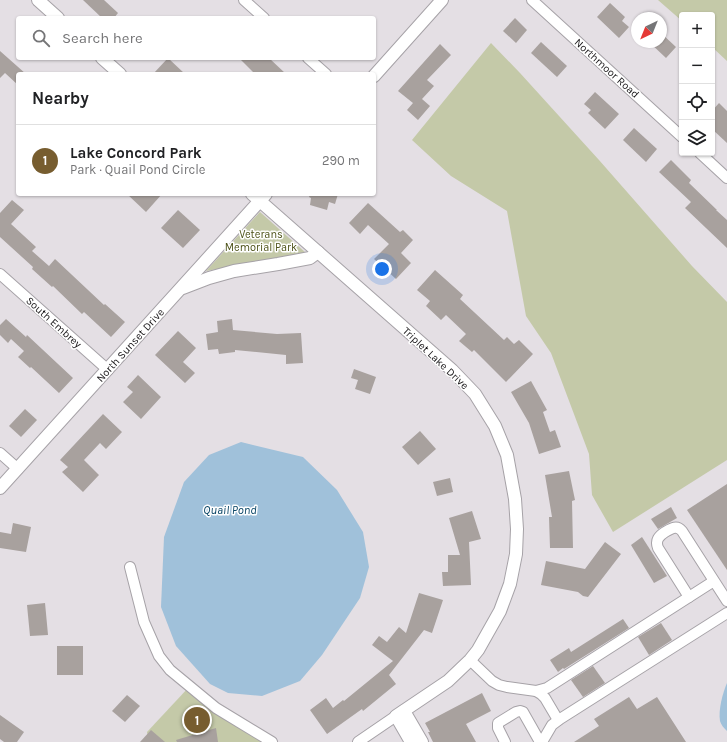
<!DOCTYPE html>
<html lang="en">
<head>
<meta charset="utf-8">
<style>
	:root { --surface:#fff; --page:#f6f6f6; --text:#202124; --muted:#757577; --line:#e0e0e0; --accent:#775d2f }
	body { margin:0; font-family:Karla,sans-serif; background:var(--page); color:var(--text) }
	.controls { position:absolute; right:12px; top:12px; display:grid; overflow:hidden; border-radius:4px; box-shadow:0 1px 3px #0004 }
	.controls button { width:36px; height:36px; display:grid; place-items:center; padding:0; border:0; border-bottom:1px solid var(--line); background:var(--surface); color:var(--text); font:20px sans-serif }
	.compass { position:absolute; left:631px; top:12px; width:36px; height:36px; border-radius:50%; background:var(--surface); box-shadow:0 1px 3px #0004; rotate:223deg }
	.you { position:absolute; left:382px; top:269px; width:14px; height:14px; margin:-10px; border:3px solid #fff; border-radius:50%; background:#1a73e8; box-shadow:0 0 0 6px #1a73e833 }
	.badge { display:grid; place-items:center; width:26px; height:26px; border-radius:50%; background:var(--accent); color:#fff; font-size:13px; font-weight:700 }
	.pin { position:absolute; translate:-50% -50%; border:2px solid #fff; box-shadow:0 1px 4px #0006 }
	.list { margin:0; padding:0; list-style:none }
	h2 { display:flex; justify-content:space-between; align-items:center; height:52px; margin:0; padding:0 16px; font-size:17px }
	h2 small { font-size:13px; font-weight:400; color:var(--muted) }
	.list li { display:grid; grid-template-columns:26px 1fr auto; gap:12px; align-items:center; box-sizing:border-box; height:72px; padding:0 16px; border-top:1px solid var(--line) }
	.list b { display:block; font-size:15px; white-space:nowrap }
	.list p { margin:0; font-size:13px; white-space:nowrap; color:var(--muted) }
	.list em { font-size:13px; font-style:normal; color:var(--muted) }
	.icon { flex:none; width:22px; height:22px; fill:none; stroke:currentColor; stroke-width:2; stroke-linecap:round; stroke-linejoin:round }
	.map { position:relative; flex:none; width:727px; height:742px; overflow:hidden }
	.search { position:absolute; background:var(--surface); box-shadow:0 1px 3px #0004; left:16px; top:16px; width:360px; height:44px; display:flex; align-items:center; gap:10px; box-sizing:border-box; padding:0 14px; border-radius:4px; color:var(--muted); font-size:15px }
	.panel { position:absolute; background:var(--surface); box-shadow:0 1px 3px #0004; left:16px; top:72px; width:360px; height:124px; border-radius:4px }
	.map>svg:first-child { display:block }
	.green { fill:#c4c9a8 }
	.water { fill:#a0c1da }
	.building { fill:#a8a19e }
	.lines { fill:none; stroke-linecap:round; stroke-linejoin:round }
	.minor-casing { stroke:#a6a2a7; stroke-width:12 }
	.tertiary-casing { stroke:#a6a2a7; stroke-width:14 }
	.minor { stroke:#fff; stroke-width:10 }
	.tertiary { stroke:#fff; stroke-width:12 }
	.labels { text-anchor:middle; stroke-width:3; stroke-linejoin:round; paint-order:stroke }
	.street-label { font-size:11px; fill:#181618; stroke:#fff }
	.park-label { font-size:11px; fill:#4c5117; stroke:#fff }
	.water-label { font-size:12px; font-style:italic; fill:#054263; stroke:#fff }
</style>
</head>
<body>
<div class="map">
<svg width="727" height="742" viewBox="0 0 727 742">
	<rect width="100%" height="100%" fill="#e4dfe4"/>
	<g class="green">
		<polygon points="658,0 727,0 727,61 712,47 712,15 682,15 682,21"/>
		<polygon points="491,43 520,73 599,160 692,266 727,302 727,460 613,532 592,495 589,454 551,353 526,316 507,211 451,176 412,140"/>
		<polygon points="260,212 306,253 206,271"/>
		<polygon points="189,687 272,742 149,742 147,732"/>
	</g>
	<g class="water">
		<polygon points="241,442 303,457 337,490 363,532 369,567 360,598 322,655 300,681 262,696 228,693 210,684 176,646 161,607 164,537 184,482 209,455"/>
		<path d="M727 683V731C724 728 721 725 720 721 718 710 723 692 727 683Z"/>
	</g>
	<g class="building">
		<polygon points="83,0 104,0 118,13 114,18 102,18"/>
		<polygon points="610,3 625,17 622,21 629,27 619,38 597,17"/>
		<polygon points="515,18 527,30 516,43 503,31"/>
		<polygon points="661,33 676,47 666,58 649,42 661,42"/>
		<polygon points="541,42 567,66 557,77 531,53"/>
		<polygon points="440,44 451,55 427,80 434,86 422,99 430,106 418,120 407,110 413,103 398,91"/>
		<polygon points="0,51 26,74 18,74 18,85 5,73 0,78"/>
		<polygon points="168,58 185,74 153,74"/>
		<polygon points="239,58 269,58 286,74 255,74"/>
		<polygon points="595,92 619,114 605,129 588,113 591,110 584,104"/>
		<polygon points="719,103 727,111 727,143 712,129 712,111"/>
		<polygon points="634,128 657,149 646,162 623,140"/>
		<polygon points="671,160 691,180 689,183 717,210 716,210 727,220 727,248 685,208 691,202 659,172"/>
		<polygon points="127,194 162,194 146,212"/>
		<polygon points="310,194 338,194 335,204 329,202 327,210 310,205 311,198 309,197"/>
		<polygon points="12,200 24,210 11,224 36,247 32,251 49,266 55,259 104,305 105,304 125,322 111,337 84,312 82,314 53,286 52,287 32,269 33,267 0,237 0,213"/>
		<polygon points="368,203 400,232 403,230 413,240 401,253 411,263 396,279 374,259 389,244 368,225 360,234 349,223"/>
		<polygon points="178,210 200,230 183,248 161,228"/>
		<polygon points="435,270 463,295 460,299 504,340 507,337 514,344 519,340 533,354 506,382 474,350 472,352 459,341 466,334 446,315 441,320 426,306 430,301 417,290"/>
		<polygon points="6,319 26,337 27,335 73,378 59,393 31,367 30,368 18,357 24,351 11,339 8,343 0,335 0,325"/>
		<polygon points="232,319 233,330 277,334 301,333 303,363 286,364 286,355 235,350 235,352 219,354 218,349 208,350 206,334 218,332 217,321"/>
		<polygon points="178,331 196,348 183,362 195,373 185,383 155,355"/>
		<polygon points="354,369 376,377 370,394 355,389 358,380 351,378"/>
		<polygon points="138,375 161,397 141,419 123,402 133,392 127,387"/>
		<polygon points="531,381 547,410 543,412 550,432 555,430 561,447 539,454 529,423 511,392"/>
		<polygon points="25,409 37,420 21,437 9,426"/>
		<polygon points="103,414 122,432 106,449 100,443 84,460 99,475 83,492 62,472 68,467 60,460"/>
		<polygon points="420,431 436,449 418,465 402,447"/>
		<polygon points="569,471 575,500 572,501 573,548 550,548 549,517 552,517 545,475"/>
		<polygon points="450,478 453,492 437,496 433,482"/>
		<polygon points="727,484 727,570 687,510"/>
		<polygon points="671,507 677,518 658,529 651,519"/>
		<polygon points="472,511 481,539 469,542 471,585 443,586 442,572 448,572 448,555 460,555 449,518"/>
		<polygon points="13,523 31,527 26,552 0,548 0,532 11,534"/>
		<polygon points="642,537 667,576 654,583 631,545"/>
		<polygon points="605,542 621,554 588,597 583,596 578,592 541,585 546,561 585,569"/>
		<polygon points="419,593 443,600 432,633 424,630 389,675 396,684 363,711 362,709 327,734 310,710 326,698 333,708 343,700 344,701 393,661 372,645 379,636 387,642 399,627 406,633"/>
		<polygon points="45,603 48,635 30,636 27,605"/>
		<polygon points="623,619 629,628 564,669 563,668 558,672 550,660 569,648 571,652"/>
		<polygon points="661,623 672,640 649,655 638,637"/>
		<rect x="57" y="646" width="26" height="29"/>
		<polygon points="593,666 605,683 583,697 571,680"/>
		<polygon points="482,693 491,711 466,724 476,742 433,742 428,732 430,732 425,723"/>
		<polygon points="127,695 140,706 125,722 112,711"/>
		<polygon points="629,697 637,709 657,697 686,742 574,742 599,726 594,719"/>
		<polygon points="0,715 24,732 17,742 4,742 0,739"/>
		<polygon points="216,728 218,742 177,742 176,740"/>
		<polygon points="151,730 165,742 140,742"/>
	</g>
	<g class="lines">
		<g class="minor-casing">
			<g id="minor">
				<polyline points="244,0 264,18"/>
				<polyline points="532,0 682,137"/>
				<polyline points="308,58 326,74"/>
				<polyline points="700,153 727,178"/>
				<polyline points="0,274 108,370"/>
				<polyline points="0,453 18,469"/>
				<polyline points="130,567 144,622 159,656 170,670 216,708 272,742"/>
				<path d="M714 581 689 597 658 548C655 540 659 536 665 532 672 528 677 525 682 531L727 601"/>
				<polyline points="470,660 492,681 499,685 507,687 536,691 541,694 545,698 558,720"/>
				<polyline points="536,691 547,688 689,597"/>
				<polyline points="358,742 396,716"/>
				<polyline points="505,742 498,728 498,723 516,712 520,711 523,712 540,742"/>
				<polyline points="542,742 552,725 560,719 727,613"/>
			</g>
		</g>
		<g class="tertiary-casing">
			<g id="tertiary">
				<polyline points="38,0 58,18"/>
				<polyline points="102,58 120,74"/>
				<polyline points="374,76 442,0"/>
				<polyline points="252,194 452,370 475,394 495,426 507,455 515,499 517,529 516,554 510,584 500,611 478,650 470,660 448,681 396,716 411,742"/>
				<polyline points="183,288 209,278 234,271 278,264 310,258 318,252"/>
				<polyline points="0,488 266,194"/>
				<polyline points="404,711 422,742"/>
			</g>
		</g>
		<use href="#minor" class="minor"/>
		<use href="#tertiary" class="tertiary"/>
	</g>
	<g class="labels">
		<g class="street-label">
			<text transform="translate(607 68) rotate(42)" y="4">Northmoor Road</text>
			<text transform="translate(54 322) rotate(42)" y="4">South Embrey</text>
			<text transform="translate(130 345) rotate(-48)" y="4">North Sunset Drive</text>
			<text transform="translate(436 358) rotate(43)" y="4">Triplet Lake Drive</text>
		</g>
		<g class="park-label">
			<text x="261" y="238">Veterans<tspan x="261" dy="13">Memorial Park</tspan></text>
		</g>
		<g class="water-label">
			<text x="230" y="514">Quail Pond</text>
		</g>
	</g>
</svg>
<div class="controls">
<button>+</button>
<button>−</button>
<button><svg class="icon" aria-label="locate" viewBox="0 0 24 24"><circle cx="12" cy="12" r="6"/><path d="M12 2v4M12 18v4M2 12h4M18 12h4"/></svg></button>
<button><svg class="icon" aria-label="layers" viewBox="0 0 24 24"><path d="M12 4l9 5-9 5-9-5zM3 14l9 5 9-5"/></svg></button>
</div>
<svg class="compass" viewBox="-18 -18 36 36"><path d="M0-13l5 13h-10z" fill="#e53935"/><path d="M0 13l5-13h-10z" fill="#757577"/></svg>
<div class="you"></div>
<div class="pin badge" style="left:197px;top:720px">1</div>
<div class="search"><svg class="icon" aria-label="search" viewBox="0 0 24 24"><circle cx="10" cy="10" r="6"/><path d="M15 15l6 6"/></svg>Search here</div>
<section class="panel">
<h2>Nearby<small></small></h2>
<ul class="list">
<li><span class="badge">1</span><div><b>Lake Concord Park</b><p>Park · Quail Pond Circle</p></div><em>290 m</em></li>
</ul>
</section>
</div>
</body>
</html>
